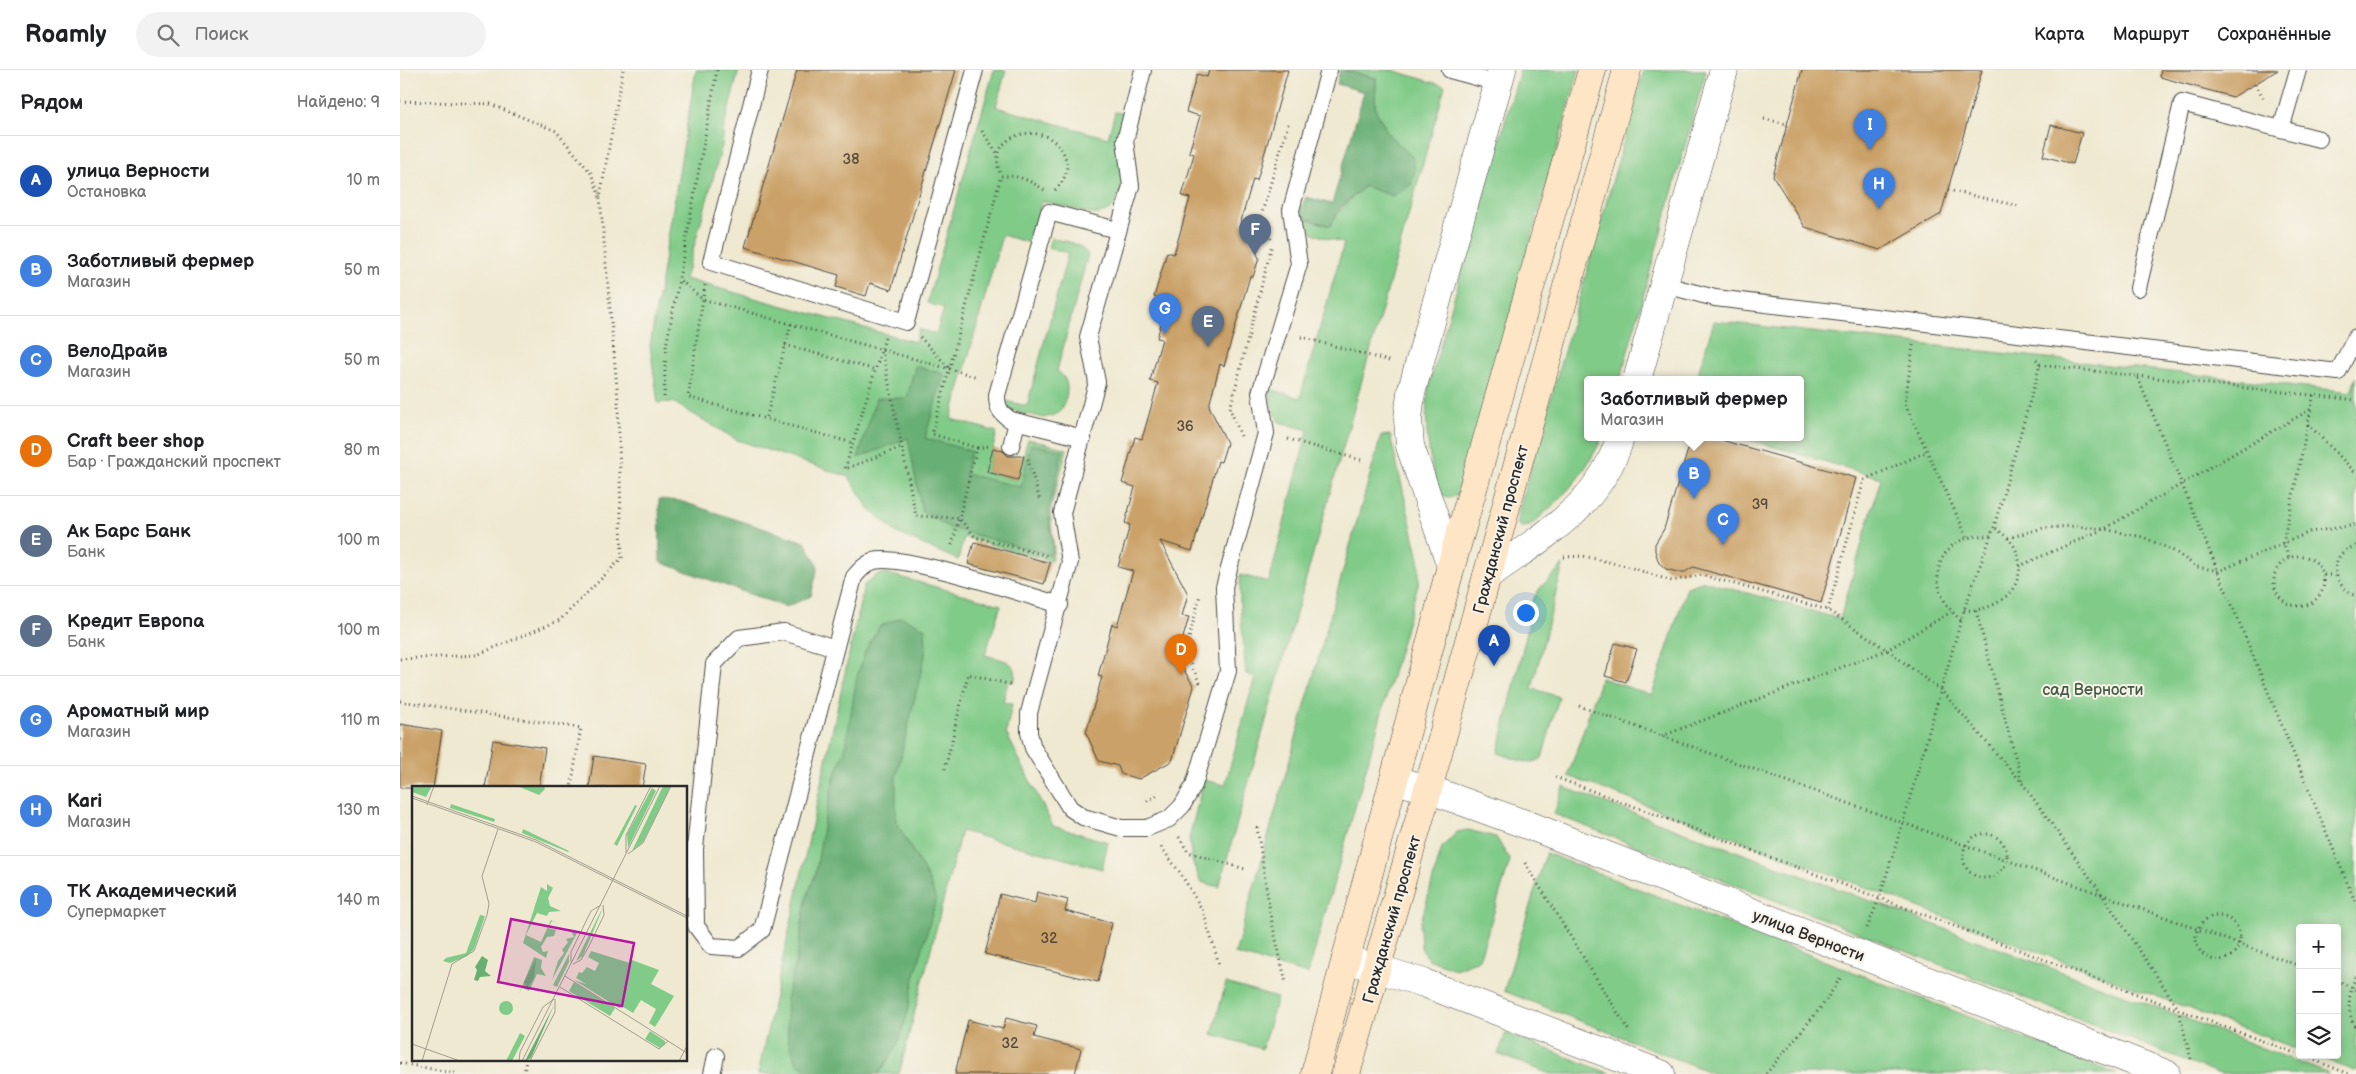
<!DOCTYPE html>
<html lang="ru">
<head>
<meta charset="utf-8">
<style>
	:root { --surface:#fff; --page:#f2f2f2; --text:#202124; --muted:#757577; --line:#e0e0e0; --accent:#db2777 }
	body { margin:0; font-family:"Balsamiq Sans",sans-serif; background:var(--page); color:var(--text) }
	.controls { position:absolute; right:15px; bottom:15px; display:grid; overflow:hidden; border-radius:5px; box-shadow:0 2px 12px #0003 }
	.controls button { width:45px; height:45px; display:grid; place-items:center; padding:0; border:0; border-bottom:1px solid var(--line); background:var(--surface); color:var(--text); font:25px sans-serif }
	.you { position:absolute; left:1125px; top:542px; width:18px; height:18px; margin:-12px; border:4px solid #fff; border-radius:50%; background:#1a73e8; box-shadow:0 0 0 8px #1a73e833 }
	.badge { display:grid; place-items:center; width:32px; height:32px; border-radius:50%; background:var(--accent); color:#fff; font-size:16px; font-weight:700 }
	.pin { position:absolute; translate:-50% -41px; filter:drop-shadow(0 1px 2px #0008) }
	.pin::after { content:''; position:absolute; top:26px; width:18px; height:15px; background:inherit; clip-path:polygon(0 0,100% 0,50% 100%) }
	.popup { position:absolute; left:1184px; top:306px; width:220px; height:65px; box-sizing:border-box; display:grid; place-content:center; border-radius:5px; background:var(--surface); filter:drop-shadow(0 1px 4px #0005); font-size:16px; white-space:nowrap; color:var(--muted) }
	.popup b { font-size:19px; color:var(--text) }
	.popup::after { content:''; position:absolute; left:50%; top:100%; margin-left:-10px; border:10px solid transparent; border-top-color:var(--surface) }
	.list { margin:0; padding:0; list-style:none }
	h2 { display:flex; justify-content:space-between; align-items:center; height:65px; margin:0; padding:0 20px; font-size:21px }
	h2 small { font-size:16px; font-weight:400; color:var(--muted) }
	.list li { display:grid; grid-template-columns:32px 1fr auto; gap:15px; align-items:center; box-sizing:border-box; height:90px; padding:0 20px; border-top:1px solid var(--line) }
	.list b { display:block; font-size:19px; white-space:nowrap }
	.list p { margin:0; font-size:16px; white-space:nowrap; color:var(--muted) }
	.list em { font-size:16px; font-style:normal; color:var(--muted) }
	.icon { flex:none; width:28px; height:28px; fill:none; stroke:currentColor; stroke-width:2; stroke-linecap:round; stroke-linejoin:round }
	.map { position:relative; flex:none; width:1956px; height:1004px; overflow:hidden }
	header { display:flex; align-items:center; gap:30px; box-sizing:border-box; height:70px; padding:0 25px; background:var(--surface); border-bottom:1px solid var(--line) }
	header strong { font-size:24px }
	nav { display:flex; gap:28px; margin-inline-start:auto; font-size:18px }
	.search { width:350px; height:45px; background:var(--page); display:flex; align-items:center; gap:12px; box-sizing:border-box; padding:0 18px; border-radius:28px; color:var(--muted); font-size:19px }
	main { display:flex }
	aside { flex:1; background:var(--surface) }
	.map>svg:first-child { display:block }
	.green { fill:#80cb88; stroke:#567b5a }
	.forest { fill:#68af74; stroke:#4a6d50 }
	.building { fill:#caa167 }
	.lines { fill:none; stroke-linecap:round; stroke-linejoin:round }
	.service-casing { stroke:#484844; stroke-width:18 }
	.minor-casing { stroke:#484844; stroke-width:29 }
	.secondary-casing { stroke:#484844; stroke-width:29 }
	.path { stroke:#484844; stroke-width:3; stroke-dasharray:1 4; stroke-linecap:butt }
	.service { stroke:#fff; stroke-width:16 }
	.minor { stroke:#fff; stroke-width:28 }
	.secondary { stroke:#fde5c5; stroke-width:28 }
	.labels { text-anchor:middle; stroke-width:4; stroke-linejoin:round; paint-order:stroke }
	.number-label { font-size:14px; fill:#53483a }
	.street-label { font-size:16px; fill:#2b2b2b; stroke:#f7f3e8 }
	.park-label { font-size:16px; fill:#445b47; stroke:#f7f3e8 }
	.inset-road { fill:none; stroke:#a19d8f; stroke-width:1 }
	.view { fill:#b5179e; fill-opacity:0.15; stroke:#b5179e; stroke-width:2.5 }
	.inset-edge { fill:none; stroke:#2b2b2b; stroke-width:2.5 }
</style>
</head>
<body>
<header>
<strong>Roamly</strong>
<div class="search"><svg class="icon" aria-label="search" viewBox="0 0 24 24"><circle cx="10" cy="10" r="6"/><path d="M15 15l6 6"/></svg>Поиск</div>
<nav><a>Карта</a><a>Маршрут</a><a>Сохранённые</a></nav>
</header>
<main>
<aside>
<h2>Рядом<small>Найдено: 9</small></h2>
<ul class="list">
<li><span class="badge" style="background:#1a4fb4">A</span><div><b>улица Верности</b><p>Остановка</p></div><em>10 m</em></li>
<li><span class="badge" style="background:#3f7fe0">B</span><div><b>Заботливый фермер</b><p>Магазин</p></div><em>50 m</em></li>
<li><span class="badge" style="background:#3f7fe0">C</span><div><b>ВелоДрайв</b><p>Магазин</p></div><em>50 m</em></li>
<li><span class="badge" style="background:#e8710a">D</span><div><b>Craft beer shop</b><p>Бар · Гражданский проспект</p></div><em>80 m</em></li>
<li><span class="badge" style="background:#5c6f8a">E</span><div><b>Ак Барс Банк</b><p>Банк</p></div><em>100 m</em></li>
<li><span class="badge" style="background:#5c6f8a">F</span><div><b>Кредит Европа</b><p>Банк</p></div><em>100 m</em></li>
<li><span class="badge" style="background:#3f7fe0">G</span><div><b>Ароматный мир</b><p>Магазин</p></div><em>110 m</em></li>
<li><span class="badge" style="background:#3f7fe0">H</span><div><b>Kari</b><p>Магазин</p></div><em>130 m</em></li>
<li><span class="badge" style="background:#3f7fe0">I</span><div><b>ТК Академический</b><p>Супермаркет</p></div><em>140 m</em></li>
</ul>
</aside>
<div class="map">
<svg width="1956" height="1004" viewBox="0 0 1956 1004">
	<rect width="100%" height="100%" fill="#f7f3e8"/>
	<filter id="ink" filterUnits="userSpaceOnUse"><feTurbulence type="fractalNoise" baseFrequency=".02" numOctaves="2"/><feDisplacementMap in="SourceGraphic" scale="10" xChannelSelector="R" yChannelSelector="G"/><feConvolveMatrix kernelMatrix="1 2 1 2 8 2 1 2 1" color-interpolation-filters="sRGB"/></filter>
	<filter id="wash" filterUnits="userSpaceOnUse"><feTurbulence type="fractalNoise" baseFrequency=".0096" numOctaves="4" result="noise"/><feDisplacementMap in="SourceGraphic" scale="20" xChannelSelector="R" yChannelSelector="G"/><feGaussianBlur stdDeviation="1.12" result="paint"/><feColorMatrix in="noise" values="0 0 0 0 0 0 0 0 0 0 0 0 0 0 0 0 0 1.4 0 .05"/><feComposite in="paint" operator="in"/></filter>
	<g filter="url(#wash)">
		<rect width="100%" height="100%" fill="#efe9d1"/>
		<g class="green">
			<path d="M296 0H339L324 57 322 76 285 209 515 272 519 259 536 264 544 238 527 233 594 0H606L596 37 708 68 715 42 725 44C722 53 718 63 717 71 716 84 723 98 722 111 720 130 713 146 692 144L642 131 630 173 602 165 551 349 597 362 587 402 617 410 628 369 667 379 650 441 654 479 651 491 564 467 558 490 497 463 469 439 449 407 337 370 273 332 258 333 250 276Z"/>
			<path d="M944 0H992L1045 16 819 817 801 812 792 791 789 768 804 710 825 715 855 607 846 604 840 534V505L869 512 908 360 879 352C872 341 870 332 870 319L900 328 944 173C925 166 910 169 902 147L929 156C949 122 980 107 1012 87L989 65 975 39 976 8Z"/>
			<path d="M1120 0H1179L1059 425 1049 428 1040 424C1028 389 1023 351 1029 315Z"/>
			<path d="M1244 0H1306L1220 310H1188V368H1202C1182 409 1163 427 1130 456L1122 457 1117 454V447Z"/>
			<path d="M651 168C665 172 679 172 688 184L657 301C673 311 667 330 659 343L644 348 603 338 605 331 627 336 668 183 648 178Z"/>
			<polygon points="1314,251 1951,322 1956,307 1956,1002 1914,985 1937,985 1937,858 1900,858 1900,980 1168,706 1201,608 1252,625 1287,517 1304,511 1440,549 1481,408 1344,368 1400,368 1400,310 1296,310"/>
			<polygon points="990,365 1019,489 1019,511 908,904 835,884 981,366"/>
			<path d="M1163 495 1132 618 1159 627 1142 688C1129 698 1112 687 1098 683L1129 553 1124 545 1140 518Z"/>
			<path d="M485 503 601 535 585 585C601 590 621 590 614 612L608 611 603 632 612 634 606 663 653 756 708 772 702 799 561 761 499 1004H358L464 515 475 506Z"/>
			<polygon points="1163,717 1767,941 1929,1004 1820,1004 1154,744"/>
			<polygon points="1068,760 1096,767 1110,791 1079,890 1055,899 1028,889 1021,878 1020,855 1042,777 1057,762"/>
			<polygon points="1146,783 1717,1004 1315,1004 1104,921"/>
			<polygon points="826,913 877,928 862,979 812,964"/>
			<polygon points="1106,963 1211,1004 1150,1004 1098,984"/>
		</g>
		<g class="forest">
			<polygon points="940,0 976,8 975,39 989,65 1012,87 1015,99 1011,115 993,126 964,116 940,138 930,156 902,147 900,140 906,127 932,134 964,22 937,14"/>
			<polygon points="515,296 544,304 525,368 571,381 565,404 621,417 631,374 663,381 648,441 653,479 650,485 550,458 522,442 508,368 458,388 476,328 507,328"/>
			<polygon points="259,429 280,431 405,472 418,496 411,526 386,537 260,492"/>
			<polygon points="502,547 525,558 526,581 496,707 496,751 529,810 536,830 514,909 508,942 497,976 479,1004 414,1004 396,992 388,970 386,929 396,890 406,830 416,802 424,751 434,708 445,680 457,606 466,579 480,556"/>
		</g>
		<g id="blocks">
			<g class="building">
				<polygon points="397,0 556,0 491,220 470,213 466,226 436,217 439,205 345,177"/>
				<polygon points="809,0 888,0 857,110 853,109 841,151 859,188 853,207 850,206 824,296 820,294 809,336 827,373 821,392 818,391 792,481 760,471 788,524 782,546 789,547 777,588 794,617 772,691 739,709 721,704 718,696 699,691 686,663 702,607 698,606 712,554 717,556 733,501 718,497 730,455 725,453 735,417 722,413 735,367 742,369 758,313 750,311 762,269 757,268 767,232 754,227 767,182 774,184 790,128 782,126 794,84 789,82 800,46 786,42 797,4 807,7"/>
				<polygon points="1402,0 1582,0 1541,144 1480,180 1405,157 1373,106"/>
				<polygon points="1761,0 1878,0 1833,27 1760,7"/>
				<polygon points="1651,55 1682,63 1673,94 1643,86"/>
				<polygon points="1299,368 1314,368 1456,408 1421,533 1293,497 1285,502 1277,502 1266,499 1259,493 1255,481 1255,474 1264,459 1290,373"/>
				<polygon points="593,378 603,381 608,386 624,386 618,410 587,402"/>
				<polygon points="574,472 650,493 644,514 568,494"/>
				<polygon points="1215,573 1237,579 1226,612 1205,606"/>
				<polygon points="0,654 42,661 33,718 0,718"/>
				<polygon points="93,670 145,678 139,718 85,718"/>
				<polygon points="194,686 246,694 242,718 189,718"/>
				<polygon points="637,822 668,830 665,841 712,853 698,912 585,884 600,824 635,833"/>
				<polygon points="606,948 637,956 634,967 681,979 675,1004 555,1004 568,950 603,959"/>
			</g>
		</g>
	</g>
	<g filter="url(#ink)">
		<use href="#blocks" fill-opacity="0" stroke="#484844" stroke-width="1"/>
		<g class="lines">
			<g class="service-casing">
				<g id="service">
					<polyline points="360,0 311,192 506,252 575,0"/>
					<polyline points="743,0 725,71 731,116 688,267 697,312 662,443 670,492 635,620 629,643 629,663 633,678 670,738 683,747 721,758 747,758 769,749 782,736 794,715 828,601 824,517 866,363 860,323 899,194 891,140 929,0"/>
					<polyline points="1050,0 1098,13"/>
					<polyline points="1881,59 1898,0"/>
					<polyline points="1265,215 1315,228 1938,302 1956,267"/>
					<polyline points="1738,218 1782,33 1919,69"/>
					<path d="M683 368 611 350C600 343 597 338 597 325L649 142 717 160"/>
					<polyline points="611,376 617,352"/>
					<path d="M435 578 384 562 339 568 314 594 295 779 296 856 311 876 339 878 362 860 454 507C460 500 465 494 474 491 502 483 626 525 660 535"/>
					<polyline points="312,1004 316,986"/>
				</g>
			</g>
			<g class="minor-casing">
				<g id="minor">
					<polyline points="1237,310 1324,0"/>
					<polyline points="1051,496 1010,376 1008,349 1011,323 1102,0"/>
					<path d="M1087 506C1141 467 1200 436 1220 368"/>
					<polyline points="994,710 1028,719 1136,758 1766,1004"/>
					<polyline points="946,889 1024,913 1261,1004"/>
				</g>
			</g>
			<g class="secondary-casing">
				<g id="secondary">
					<polyline points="915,1004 1051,496 1192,0"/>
					<polyline points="946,1004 1028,719 1227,0"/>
				</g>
			</g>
			<g class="path">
				<polyline points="317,0 279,209 302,229 578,307"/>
				<polyline points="1855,14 1865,30"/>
				<polyline points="0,31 90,34 156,61 191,103 200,127"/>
				<polyline points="1364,49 1387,54"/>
				<polyline points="582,61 597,83"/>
				<path d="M644 120C630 110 618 105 601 106 581 60 654 46 666 90 669 102 663 113 654 121"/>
				<polyline points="1548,120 1619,136"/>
				<polyline points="871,169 861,146 889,51"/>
				<polyline points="305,215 288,327 366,349"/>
				<polyline points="391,254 366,349 453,373"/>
				<polyline points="520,267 550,299"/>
				<polyline points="901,267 989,291"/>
				<polyline points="485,268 445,399 502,377"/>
				<polyline points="385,275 476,300"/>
				<polyline points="1513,275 1505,334 1567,467"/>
				<polyline points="482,280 516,446 559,448 575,467 648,486"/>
				<polyline points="1640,295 1737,306 1956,834"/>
				<polyline points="1738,306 1956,330"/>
				<polyline points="264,327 266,276 279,210"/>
				<polyline points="1908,354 1956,403"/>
				<polyline points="841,366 830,339 872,175"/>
				<polyline points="888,369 961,390"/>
				<polyline points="577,378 590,376"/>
				<polyline points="628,389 640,431"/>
				<polyline points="1608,468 1643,458 1675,456 1704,459 1743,467 1774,481 1797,497 1819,501 1910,462 1956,455"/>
				<polyline points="552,475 577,378 532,364 601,106"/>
				<path d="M1956 476C1927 483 1931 516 1956 526"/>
				<circle cx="1899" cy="511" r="25"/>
				<polyline points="1164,487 1183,486 1226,496 1272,511 1302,505 1428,540 1487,580 1542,621 1623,714 1703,826 1778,938 1791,989"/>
				<polyline points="1889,487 1883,473 1911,339"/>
				<polyline points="1619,496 1704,459 1911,339 1914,322"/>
				<polyline points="1924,505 1935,505"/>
				<polyline points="1428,540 1464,410 1526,382"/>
				<path d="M1564 540C1600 543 1633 512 1614 476 1609 468 1602 463 1594 457"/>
				<polyline points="1576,541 1622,712"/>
				<path d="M1561 550C1520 517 1536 461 1591 466"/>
				<polyline points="0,589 77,585 160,550 222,488 218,329 200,127 223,0"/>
				<polyline points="800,613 785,584 800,525"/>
				<polyline points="0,631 181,658 171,718"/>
				<polyline points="1179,636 1900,896"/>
				<polyline points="1262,666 1487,580 1551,542"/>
				<polyline points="545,699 568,604 612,615"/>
				<polyline points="1155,707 1900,985"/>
				<polyline points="747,731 760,724"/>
				<polyline points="857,757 871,848 886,913"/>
				<circle cx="1585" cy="786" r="22"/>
				<polyline points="779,767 788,782 845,799"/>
				<polyline points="761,777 781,804 803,841 819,894"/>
				<polyline points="1125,793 1229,961"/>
				<circle cx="1818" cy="868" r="22"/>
				<polyline points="1467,858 1479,829 1503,752 1564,540 1594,457 1640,295 1636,289"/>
				<path d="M1956 907C1947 925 1947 942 1956 959"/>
				<polyline points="1937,910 1956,920"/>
				<polyline points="1901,985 1949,1004"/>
				<polyline points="0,993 59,1004"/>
				<polyline points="124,1004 126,990"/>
				<polyline points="1366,1004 1422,936 1441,907"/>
			</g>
			<use href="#service" class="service"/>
			<use href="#minor" class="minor"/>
			<use href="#secondary" class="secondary"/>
		</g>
	</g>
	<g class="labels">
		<g class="number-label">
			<text x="451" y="94">38</text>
			<text x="785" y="361">36</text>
			<text x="1360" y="439">39</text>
			<text x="649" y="873">32</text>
			<text x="610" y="978">32</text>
		</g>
		<g class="street-label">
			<text transform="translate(1100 459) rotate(-75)" y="6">Гражданский проспект</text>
			<text transform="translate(991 849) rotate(-74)" y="6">Гражданский проспект</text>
			<text transform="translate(1409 865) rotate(21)" y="6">улица Верности</text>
		</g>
		<g class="park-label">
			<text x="1693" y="625">сад Верности</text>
		</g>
	</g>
	<g transform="translate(12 716)">
		<rect width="275" height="275" fill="#efe9d1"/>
		<path d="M0 0H20L14 11 0 6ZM105 0H132L133 3 127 9ZM251 0H259L231 56 220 65ZM240 2 244 5 216 62 215 48ZM39 18 83 33 82 36 38 22ZM223 19 225 20 205 60 202 58ZM111 43 157 65 156 66 110 47ZM135 98 141 102 136 112 138 120 149 125 137 126 135 130 125 127 114 149 129 156 139 134 147 138 140 135 136 142 144 144 142 150 135 151 129 161 131 166 136 165 134 172 111 157 129 101 135 105ZM190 124 171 170 164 175 189 125ZM68 129 73 130 62 163 55 170 38 177 31 175 34 172 54 167ZM158 143 165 147 140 194 146 175 152 167 150 164 156 156 154 153 162 151ZM179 165 218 177 220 174 247 184 239 198 262 210 243 241 237 237 244 223 229 214 221 227 203 216 210 221 207 222 162 194 174 198 164 192 167 186 170 187 175 181 183 185 187 177 176 171ZM157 168V176L145 201 141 199ZM122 171 130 174 129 182 134 190 125 188 117 205 110 202 107 208ZM162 196 203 222 198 230 157 205ZM87 222a7 7 0 1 1 14 0a7 7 0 1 1-14 0ZM238 245 253 255V258L248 262 233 253ZM108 247 113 250 100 275H94Z" fill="#80cb88"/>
		<path d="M70 170 76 174 73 185 79 190 68 191 66 195 62 194 65 184 63 181ZM124 173 122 192 115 202 112 196ZM142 219 119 272 113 275Z" fill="#68af74"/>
		<path class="inset-road" d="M0 10 124 54 275 130M0 12 124 56 275 132M15 19 22 0M214 67V49L239 0M216 68 231 57 259 0M159 176V166L179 125 189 119M161 178 169 174 176 162 192 129 191 119M153 190 275 267M148 201 247 263 256 255M0 258 48 275M10 275 40 178 62 165 75 129 77 118 70 90 86 43M107 275 108 266 131 221 142 213M110 275 248 0M118 275 143 226V213M267 275 275 260"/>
		<path class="view" d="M99 133 222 157 210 220 86 196Z"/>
		<rect width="275" height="275" class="inset-edge"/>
	</g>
</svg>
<div class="controls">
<button>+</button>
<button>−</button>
<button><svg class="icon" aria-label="layers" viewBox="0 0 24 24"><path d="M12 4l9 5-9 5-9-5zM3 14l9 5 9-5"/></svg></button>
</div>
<div class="you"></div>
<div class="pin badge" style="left:1094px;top:596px;background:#1a4fb4">A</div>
<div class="pin badge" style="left:1294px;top:429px;background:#3f7fe0">B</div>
<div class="popup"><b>Заботливый фермер</b>Магазин</div>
<div class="pin badge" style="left:1323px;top:475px;background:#3f7fe0">C</div>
<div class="pin badge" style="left:781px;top:605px;background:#e8710a">D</div>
<div class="pin badge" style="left:808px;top:277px;background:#5c6f8a">E</div>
<div class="pin badge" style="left:855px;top:185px;background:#5c6f8a">F</div>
<div class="pin badge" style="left:765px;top:264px;background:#3f7fe0">G</div>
<div class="pin badge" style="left:1479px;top:139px;background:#3f7fe0">H</div>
<div class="pin badge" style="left:1470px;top:80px;background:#3f7fe0">I</div>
</div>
</main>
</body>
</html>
